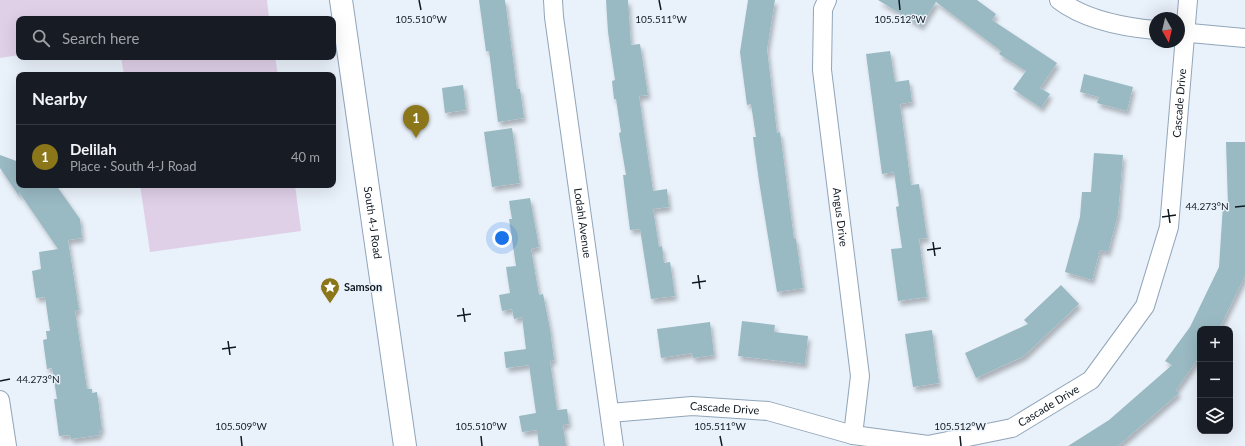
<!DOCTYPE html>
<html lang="en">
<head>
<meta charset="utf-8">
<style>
	:root { --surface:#171b24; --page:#20242c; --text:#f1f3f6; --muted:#9ea1a6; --line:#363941; --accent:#8b761a }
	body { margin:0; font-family:Lato,sans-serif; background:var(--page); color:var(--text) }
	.controls { position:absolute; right:12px; bottom:12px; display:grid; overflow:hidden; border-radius:8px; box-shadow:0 4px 16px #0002 }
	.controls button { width:36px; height:36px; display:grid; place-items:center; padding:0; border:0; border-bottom:1px solid var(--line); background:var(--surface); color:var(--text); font:20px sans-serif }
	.compass { position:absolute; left:1149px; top:12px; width:36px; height:36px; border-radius:50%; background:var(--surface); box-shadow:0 4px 16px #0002; rotate:172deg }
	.you { position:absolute; left:502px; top:238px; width:14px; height:14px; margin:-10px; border:3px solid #fff; border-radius:50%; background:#1a73e8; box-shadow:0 0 0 6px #1a73e833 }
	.badge { display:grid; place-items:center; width:26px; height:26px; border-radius:50%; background:var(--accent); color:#fff; font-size:13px; font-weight:700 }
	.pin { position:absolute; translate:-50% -33px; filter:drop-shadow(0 1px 2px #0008) }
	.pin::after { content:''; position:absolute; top:21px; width:14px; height:12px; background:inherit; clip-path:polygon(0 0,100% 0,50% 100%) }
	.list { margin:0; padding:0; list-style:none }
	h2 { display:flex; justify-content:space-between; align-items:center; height:52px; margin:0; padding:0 16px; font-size:17px }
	h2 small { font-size:13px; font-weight:400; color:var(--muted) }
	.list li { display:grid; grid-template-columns:26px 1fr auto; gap:12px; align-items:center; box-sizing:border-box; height:64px; padding:0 16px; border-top:1px solid var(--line) }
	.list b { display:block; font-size:15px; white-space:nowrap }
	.list p { margin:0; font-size:13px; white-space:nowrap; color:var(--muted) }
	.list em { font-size:13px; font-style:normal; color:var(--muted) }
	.icon { flex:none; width:22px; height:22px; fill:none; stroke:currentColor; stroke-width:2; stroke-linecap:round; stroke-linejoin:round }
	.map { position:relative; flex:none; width:1245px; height:446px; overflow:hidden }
	.search { position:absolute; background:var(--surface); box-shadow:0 4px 16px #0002; left:16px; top:16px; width:320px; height:44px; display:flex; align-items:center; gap:10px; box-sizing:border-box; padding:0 14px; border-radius:8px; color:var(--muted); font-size:15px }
	.panel { position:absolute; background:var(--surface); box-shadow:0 4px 16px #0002; left:16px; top:72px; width:320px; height:116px; border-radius:8px }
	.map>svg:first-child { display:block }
	.green { fill:#dfd0e8 }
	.building { fill:#99b9c3; filter:url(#shadow) }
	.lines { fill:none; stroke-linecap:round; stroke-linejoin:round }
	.street-casing { stroke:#91a5b9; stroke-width:20 }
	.secondary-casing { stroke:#91a5b9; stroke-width:24 }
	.street { stroke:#fff; stroke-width:18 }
	.secondary { stroke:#fff; stroke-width:22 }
	.ticks { fill:none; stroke:#111920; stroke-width:1.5 }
	.labels { text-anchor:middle; stroke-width:3; stroke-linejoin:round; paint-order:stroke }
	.street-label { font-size:11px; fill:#111920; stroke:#e9f1fa }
	.poi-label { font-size:11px; font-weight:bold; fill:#111920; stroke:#e9f1fa; text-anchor:start }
	.ticks-label { font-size:10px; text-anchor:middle; fill:#111920; stroke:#e9f1fa; stroke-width:3; stroke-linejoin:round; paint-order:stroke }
</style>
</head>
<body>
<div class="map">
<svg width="1245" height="446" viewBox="0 0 1245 446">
	<defs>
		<filter id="shadow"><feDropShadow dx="2.5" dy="4.5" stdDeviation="2" flood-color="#0004"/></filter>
	</defs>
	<rect width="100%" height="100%" fill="#e9f1fa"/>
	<g class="green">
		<polygon points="0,0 267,0 269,19 19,19 19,55 0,58"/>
		<polygon points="121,57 275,57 278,75 124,75"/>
		<polygon points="140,185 295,185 301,231 150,252"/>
	</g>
	<g class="building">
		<polygon points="479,0 505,0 517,89 520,89 524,118 498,122 489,51 486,51"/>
		<polygon points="606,0 628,0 631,45 640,44 648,95 639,96 653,191 667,189 669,207 653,209 659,247 662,246 664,263 670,262 675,296 651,299 640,229 630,230 623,175 626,175 619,133 621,132 616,99 614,99 612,81 615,80 608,32"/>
		<polygon points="748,0 775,0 767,49 777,133 780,132 794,239 796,239 803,288 777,292 759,181 753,137 756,137 751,104 747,105 740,52"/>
		<polygon points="878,0 977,0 996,14 992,20 1057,63 1040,88 1050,94 1041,108 1013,89 1026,71 999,54 1001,51 936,2 921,26"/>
		<polygon points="890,51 895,82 909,80 912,102 900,104 911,185 919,184 927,238 919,239 927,297 898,301 891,249 902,248 896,207 899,206 894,172 882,174 866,54"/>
		<polygon points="1084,74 1133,87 1127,111 1097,103 1099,97 1080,92"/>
		<polygon points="463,85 466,110 445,113 442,88"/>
		<polygon points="512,128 520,183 492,187 484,132"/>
		<polygon points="1226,142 1245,142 1245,276 1219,329 1200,329 1200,356 1176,390 1179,393 1118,446 1068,446 1109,420 1172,365 1165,361 1190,327 1219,267 1223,205 1228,205"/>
		<polygon points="1094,153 1123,155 1118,214 1108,252 1100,250 1092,280 1065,272 1080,217 1082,192 1091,192"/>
		<polygon points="0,155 19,162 19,185 56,185 80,219 82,238 68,240 79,310 75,311 87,389 92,389 92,393 97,392 102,430 99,431 100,435 71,439 70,435 59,436 54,399 57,399 52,368 47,369 43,340 47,339 46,331 50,331 45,297 36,298 32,271 41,269 39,252 58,249 19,192 19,196 0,168"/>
		<polygon points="530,198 539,247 531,249 539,295 543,294 550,329 554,360 550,361 557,410 567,409 569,424 563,425 566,446 539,446 537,430 522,432 519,416 536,413 529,365 506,368 504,352 526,349 522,317 514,319 512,309 502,311 499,295 510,293 506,267 516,266 509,219 512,219 509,201"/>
		<polygon points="1061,285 1079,304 1024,356 976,378 965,353 1028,324 1024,320"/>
		<polygon points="742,321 775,325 774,332 808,336 805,364 738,356"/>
		<polygon points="710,322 714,355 693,358 692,353 661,358 657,329"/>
		<polygon points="932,330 939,383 913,387 905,334"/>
	</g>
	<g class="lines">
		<g class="street-casing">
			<g id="street">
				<path id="s1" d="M553 0 554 17 614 446"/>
				<path id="s2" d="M827 0 823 9 822 70 860 376 853 435"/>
				<path d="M1059 0C1085 20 1123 27 1155 30"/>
				<polyline points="1179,32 1245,38"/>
				<polyline points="0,400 7,446"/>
				<path id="s3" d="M610 413 692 406 768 411 853 435 928 445 1012 428 1091 380 1145 306 1169 227 1188 0"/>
			</g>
		</g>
		<g class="secondary-casing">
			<g id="secondary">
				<path id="s4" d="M341 0 405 446"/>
			</g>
		</g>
		<use href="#street" class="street"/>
		<use href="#secondary" class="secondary"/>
	</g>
	<path class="ticks" d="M419 0 421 10M659 0 661 10M899 0 900 10M1235 207 1245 206M1168 209 1170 223M1162 217 1176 215M933 242 935 256M927 250 941 248M698 275 700 289M692 283 706 281M463 308 465 322M457 316 471 314M228 341 230 355M222 349 236 347M0 381 10 379M241 436 242 446M481 436 482 446M720 436 722 446M960 436 961 446"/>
	<defs>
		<g id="sight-pin" transform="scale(1)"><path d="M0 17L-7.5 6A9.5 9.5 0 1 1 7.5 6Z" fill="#8b761a" stroke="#e9f1fa"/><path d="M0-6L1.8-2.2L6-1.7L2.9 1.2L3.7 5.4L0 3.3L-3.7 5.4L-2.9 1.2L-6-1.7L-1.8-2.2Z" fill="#fff"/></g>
	</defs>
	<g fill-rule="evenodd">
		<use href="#sight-pin" x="330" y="287"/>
	</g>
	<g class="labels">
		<g class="street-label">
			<text dy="4" stroke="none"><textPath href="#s3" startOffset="799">Cascade Drive</textPath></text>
			<text dy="4" stroke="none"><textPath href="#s2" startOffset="219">Angus Drive</textPath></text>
			<text dy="4" stroke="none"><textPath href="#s4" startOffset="225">South 4-J Road</textPath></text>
			<text dy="4" stroke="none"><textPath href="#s1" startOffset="225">Lodahl Avenue</textPath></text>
			<text dy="4" stroke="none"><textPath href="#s3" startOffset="451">Cascade Drive</textPath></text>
			<text dy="4" stroke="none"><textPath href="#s3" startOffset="115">Cascade Drive</textPath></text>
		</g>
		<g class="poi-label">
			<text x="344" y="291">Samson</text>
		</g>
	</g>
	<g class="ticks-label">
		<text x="421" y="23">105.510°W</text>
		<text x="661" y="23">105.511°W</text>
		<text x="900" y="23">105.512°W</text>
		<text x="1207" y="210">44.273°N</text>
		<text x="38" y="383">44.273°N</text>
		<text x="241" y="430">105.509°W</text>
		<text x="481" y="430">105.510°W</text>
		<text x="720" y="430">105.511°W</text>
		<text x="960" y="430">105.512°W</text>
	</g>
</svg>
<div class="controls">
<button>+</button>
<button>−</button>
<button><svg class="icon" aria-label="layers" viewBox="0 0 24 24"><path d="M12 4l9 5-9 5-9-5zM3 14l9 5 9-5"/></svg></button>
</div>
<svg class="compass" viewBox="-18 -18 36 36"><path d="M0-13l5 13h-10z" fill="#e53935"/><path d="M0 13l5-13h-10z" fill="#9ea1a6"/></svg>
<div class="you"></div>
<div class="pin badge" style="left:416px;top:138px">1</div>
<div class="search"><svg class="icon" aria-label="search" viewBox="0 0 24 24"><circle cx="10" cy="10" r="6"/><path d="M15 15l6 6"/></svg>Search here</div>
<section class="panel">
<h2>Nearby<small></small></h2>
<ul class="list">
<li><span class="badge">1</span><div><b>Delilah</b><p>Place · South 4-J Road</p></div><em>40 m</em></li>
</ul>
</section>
</div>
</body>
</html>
